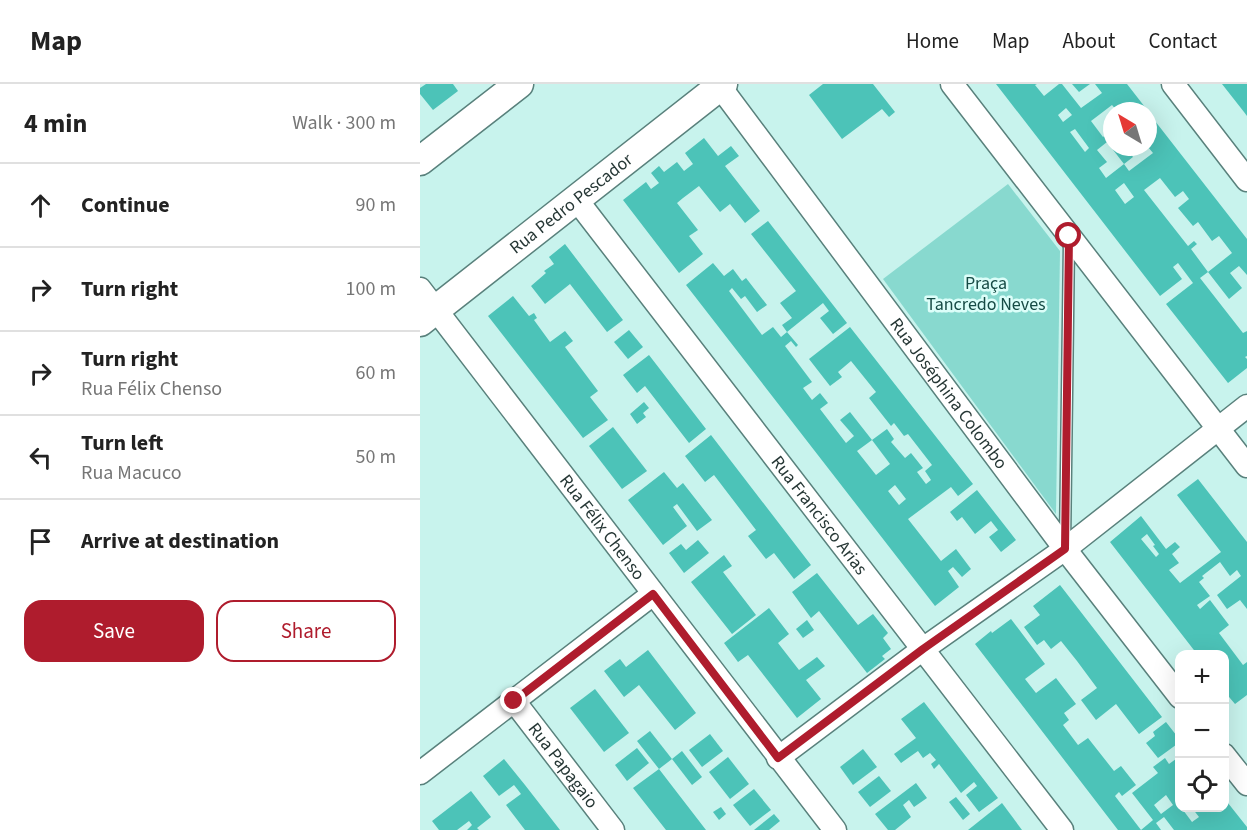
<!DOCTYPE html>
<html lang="en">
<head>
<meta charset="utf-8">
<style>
	:root { --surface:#fff; --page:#f2f2f2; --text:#222; --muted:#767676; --line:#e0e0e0; --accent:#af1c2d }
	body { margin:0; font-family:"Source Sans 3",sans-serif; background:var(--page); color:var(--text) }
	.controls { position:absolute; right:18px; bottom:18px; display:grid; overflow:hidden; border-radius:12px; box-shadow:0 6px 24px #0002 }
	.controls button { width:54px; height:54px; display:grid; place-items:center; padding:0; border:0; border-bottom:2px solid var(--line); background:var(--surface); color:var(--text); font:30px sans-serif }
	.compass { position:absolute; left:683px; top:18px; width:54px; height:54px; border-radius:50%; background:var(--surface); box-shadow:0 6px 24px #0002; rotate:322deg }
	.stop { position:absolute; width:18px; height:18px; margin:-14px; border:4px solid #af1c2d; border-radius:50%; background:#fff }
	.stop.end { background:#af1c2d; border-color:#fff; box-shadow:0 2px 6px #0008 }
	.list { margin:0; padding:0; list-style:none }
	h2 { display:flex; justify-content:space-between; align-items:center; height:78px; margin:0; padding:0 24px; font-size:26px }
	h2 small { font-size:20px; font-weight:400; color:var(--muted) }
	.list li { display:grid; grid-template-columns:39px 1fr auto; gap:18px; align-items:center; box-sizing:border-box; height:84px; padding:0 24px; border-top:2px solid var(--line) }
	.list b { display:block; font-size:22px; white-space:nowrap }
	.list p { margin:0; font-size:20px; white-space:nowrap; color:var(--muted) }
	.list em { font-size:20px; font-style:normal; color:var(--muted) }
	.actions { display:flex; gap:12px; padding:18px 24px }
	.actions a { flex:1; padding:14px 0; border:2px solid var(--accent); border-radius:18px; text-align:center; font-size:21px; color:var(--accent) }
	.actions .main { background:var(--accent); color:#fff }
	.icon { flex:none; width:33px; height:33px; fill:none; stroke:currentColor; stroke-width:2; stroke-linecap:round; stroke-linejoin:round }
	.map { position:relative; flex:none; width:827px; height:746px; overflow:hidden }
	header { display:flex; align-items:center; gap:36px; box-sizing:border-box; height:84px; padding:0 30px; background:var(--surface); border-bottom:2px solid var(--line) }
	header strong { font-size:28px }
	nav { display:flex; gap:33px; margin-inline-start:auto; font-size:21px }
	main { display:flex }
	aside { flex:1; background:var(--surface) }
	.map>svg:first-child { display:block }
	.green { fill:#88d9cf }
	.building { fill:#4cc3b8; fill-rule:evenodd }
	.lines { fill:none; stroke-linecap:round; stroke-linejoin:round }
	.service-casing { stroke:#59817c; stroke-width:13 }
	.minor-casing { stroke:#59817c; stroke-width:25 }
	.tertiary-casing { stroke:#59817c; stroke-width:31 }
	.service { stroke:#fff; stroke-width:10 }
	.minor { stroke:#fff; stroke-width:22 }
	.tertiary { stroke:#fff; stroke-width:28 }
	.route { stroke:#af1c2d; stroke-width:8 }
	.labels { text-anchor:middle; stroke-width:5; stroke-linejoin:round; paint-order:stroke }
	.street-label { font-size:18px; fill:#263735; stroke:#dcfef9 }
	.park-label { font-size:18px; fill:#164b45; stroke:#dcfef9 }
</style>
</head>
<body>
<header>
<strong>Map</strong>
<nav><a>Home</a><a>Map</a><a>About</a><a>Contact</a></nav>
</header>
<main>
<aside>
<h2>4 min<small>Walk · 300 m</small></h2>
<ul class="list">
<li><svg class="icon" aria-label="ahead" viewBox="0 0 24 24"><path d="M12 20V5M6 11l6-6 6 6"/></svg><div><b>Continue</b></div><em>90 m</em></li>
<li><svg class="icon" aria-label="right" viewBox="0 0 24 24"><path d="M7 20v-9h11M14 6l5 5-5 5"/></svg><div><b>Turn right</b></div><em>100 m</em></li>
<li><svg class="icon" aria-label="right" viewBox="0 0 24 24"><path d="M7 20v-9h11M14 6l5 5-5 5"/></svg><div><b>Turn right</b><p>Rua Félix Chenso</p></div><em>60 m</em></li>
<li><svg class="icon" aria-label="left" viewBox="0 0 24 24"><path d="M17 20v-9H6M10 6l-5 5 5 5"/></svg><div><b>Turn left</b><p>Rua Macuco</p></div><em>50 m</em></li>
<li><svg class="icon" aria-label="arrive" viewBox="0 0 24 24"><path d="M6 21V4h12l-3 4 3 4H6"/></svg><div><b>Arrive at destination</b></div></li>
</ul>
<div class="actions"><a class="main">Save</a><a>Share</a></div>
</aside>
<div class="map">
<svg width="827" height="746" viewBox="0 0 827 746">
	<rect width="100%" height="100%" fill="#c8f3ed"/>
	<polygon class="green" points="588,100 640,167 636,430 463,195"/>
	<g class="building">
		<polygon points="6,0 33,0 38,7 13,26 0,10 0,4"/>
		<polygon points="403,0 453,0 475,28 469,33 462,25 422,55 389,11"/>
		<path d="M576 0H617L615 1 624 12 639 0H642L661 24 682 9 675 0H707L728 27H697L692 21 671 37 683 53 692 46V63H706L713 73 704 80 687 58 677 66 687 78 679 84 686 94 704 80 709 87 733 69 728 63V28L827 155V191L819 182 810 189 822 204 809 215 788 188 812 169 799 152 792 157 778 138 773 142 758 124 769 115 763 107 755 113 740 94 724 106 768 162 774 157 777 160 771 165 788 188 780 194 823 249 827 247V272L825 273 827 275V284L808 299 746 220 773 199 758 179 753 183 762 195 740 212ZM646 24 652 31 643 38 638 31ZM655 45 669 64 665 68 650 48ZM704 99 714 113 705 120 695 106Z"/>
		<polygon points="652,0 670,0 659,8"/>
		<polygon points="802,0 827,0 827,32 824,28"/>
		<polygon points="284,54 298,72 311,62 319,72 305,82 340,127 325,139 310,120 300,128 279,102 263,114 257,119 278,146 269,152 283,170 259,189 203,116 226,98 231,105 239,99 231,89 239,82 244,88 257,78 264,87 273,80 265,69"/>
		<polygon points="348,137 427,239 413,250 400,234 409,227 403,219 367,248 362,241 372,234 360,219 376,207 331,150"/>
		<polygon points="145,160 203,236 187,248 150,200 125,220 111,202 126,189 124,187 134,180 129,173"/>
		<path d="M293 179 304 192 313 185 322 197 326 194 347 221 337 228 325 212 321 215 312 204 309 207 342 251 353 243 361 253 367 248 378 261 376 263 371 257 365 262 392 298 383 304 392 316 400 309 408 319 400 325 426 359 434 352 420 336 430 328 452 356 437 367 456 391 470 380 452 356 467 345 474 355 471 358 485 374 491 369 503 384 497 388 506 400 511 396 505 387 512 381 488 350 484 352 474 339 471 342 449 314 456 308 431 277 418 288 422 293 410 302 389 275 430 243 553 400 538 412 531 403 488 435 521 477 536 465 551 485 542 493 533 483 528 487 539 503 515 522 266 201ZM475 401 486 415 479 421 468 407Z"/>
		<polygon points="93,212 109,232 114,229 117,234 114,236 130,258 145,247 153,257 145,263 178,307 170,313 188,336 163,354 68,232"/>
		<polygon points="209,246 223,263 208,275 194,258"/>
		<polygon points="229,271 286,345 269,359 225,302 217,309 203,291"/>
		<polygon points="224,318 229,324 223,329 226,333 217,340 210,330"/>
		<polygon points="193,343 227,387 202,405 169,362"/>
		<polygon points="291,351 391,481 374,495 354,469 346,475 328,452 336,446 294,391 285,398 265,372"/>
		<polygon points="244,388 257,404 263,399 292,436 277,447 257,420 253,423 267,442 243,461 208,416"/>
		<path d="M778 395 827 458V525L820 516 807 525 797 511 821 492 817 486 810 492 800 478 782 492 784 494 779 498 790 512 777 521 780 525 790 516 809 541 799 549 823 581 827 578V611L815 620 804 607V570H777L690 458 721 432 746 465 755 458 760 463 752 470 759 479 749 486 760 499 801 468 757 411ZM727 450 735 461 733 462 739 470 736 473 721 455Z"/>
		<polygon points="557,406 596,456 581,468 569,453 578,446 571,437 555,450 542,433 537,437 530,428"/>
		<polygon points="278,456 289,469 264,489 249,469 261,460 266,466"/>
		<polygon points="304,471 312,482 303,488 336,531 312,550 271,498"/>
		<polygon points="397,489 438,541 453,530 468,549 463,554 471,565 462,572 465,575 447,589 399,527 391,534 372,508"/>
		<polygon points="640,501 742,633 719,650 696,620 676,636 661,616 677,604 657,577 641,557 631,565 624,556 617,561 604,543 620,531 613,522"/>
		<polygon points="349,524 369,550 358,559 379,586 397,573 405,582 386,596 401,615 377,634 328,571 318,578 304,559"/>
		<path d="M591 535 625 580 605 595 616 609 636 594 656 620 644 629 649 636 643 641 658 661 668 654 694 687 701 682 716 701 702 712 699 708 695 712 721 746 733 736 712 709 738 689 733 683 745 674 749 680 760 672V716L757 718 772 738 779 733 772 724H804V714L827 743V746H754L744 733 736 739 741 746H698L555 560 571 547 572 549ZM746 711 753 721 741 730 734 721Z"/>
		<polygon points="387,536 394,546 383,554 376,545"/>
		<polygon points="228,566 276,629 255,646 219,601 204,613 184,587 200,575 206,583"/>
		<polygon points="175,605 209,649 184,668 150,624"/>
		<polygon points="504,618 578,714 559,728 546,711 557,702 554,698 541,709 519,680 514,685 511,680 516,676 510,669 503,674 498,667 481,679 474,670 496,654 481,635"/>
		<polygon points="746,638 760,656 760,658 738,674 726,659 735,652 733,648"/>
		<polygon points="230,647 252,675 239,685 217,657"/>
		<polygon points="290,650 303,667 282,683 269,666"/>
		<polygon points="217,664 229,679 207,697 195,681"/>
		<polygon points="443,665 457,683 433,701 420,683"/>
		<polygon points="262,667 282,693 272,701 252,675"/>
		<polygon points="308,673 329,700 310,715 289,688"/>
		<polygon points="84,675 105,701 140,746 105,746 86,721 101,710 98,706 94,701 79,712 63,692"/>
		<polygon points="239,685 259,711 286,746 246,746 213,704"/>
		<polygon points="459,692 471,707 450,723 438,708"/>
		<polygon points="496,699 507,714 494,723 489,716 483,721 491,733 475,746 468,746 455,730"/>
		<polygon points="334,705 351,726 330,742 313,721"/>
		<polygon points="51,707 71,733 57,744 59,746 47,746 52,741 49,737 37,746 19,746 12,737"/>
		<polygon points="536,713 550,730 543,736 529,718"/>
		<polygon points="582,719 602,746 548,746"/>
		<polygon points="301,723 306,730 299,736 293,728"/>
		<polygon points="354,730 360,737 349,746 334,746"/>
	</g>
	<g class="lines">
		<g class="service-casing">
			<polyline id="service" points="645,461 649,158"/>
		</g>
		<g class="minor-casing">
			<g id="minor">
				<path id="s1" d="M298 0 645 465 760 613"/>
				<polyline points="532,0 827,382"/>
				<polyline points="753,0 827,96"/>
				<path id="s2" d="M156 115 642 746"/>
				<path id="s3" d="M0 205 415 746"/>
				<path id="s4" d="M94 617 193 746"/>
				<polyline points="804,671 827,700"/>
				<polyline points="358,674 503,565 645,465 827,322"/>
				<polyline points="0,689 233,510"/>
			</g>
		</g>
		<g class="tertiary-casing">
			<g id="tertiary">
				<polyline points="0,77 99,0"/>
				<path id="s5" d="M0 238 303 0"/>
			</g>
		</g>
		<use href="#service" class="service"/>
		<use href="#minor" class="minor"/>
		<use href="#tertiary" class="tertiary"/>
	</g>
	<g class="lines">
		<polyline class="route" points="94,617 233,510 358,674 503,565 645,465 649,152"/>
	</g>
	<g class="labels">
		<g class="street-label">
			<text dy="6" stroke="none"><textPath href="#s5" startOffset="192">Rua Pedro Pescador</textPath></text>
			<text dy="6" stroke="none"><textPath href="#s1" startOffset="386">Rua Joséphina Colombo</textPath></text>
			<text dy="6" stroke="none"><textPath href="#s2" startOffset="399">Rua Francisco Arias</textPath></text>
			<text dy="6" stroke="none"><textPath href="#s3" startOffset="300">Rua Félix Chenso</textPath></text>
			<text dy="6" stroke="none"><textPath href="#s4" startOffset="81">Rua Papagaio</textPath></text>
		</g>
		<g class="park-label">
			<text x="566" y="205">Praça<tspan x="566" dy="21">Tancredo Neves</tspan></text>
		</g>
	</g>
</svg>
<div class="controls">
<button>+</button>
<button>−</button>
<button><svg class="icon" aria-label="locate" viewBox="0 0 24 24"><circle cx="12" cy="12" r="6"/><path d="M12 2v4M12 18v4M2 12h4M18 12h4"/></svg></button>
</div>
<svg class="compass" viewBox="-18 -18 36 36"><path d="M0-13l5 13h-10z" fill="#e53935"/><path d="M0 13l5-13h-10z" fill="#767676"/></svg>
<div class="stop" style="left:649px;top:152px"></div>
<div class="stop end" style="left:94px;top:617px"></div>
</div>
</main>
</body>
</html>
